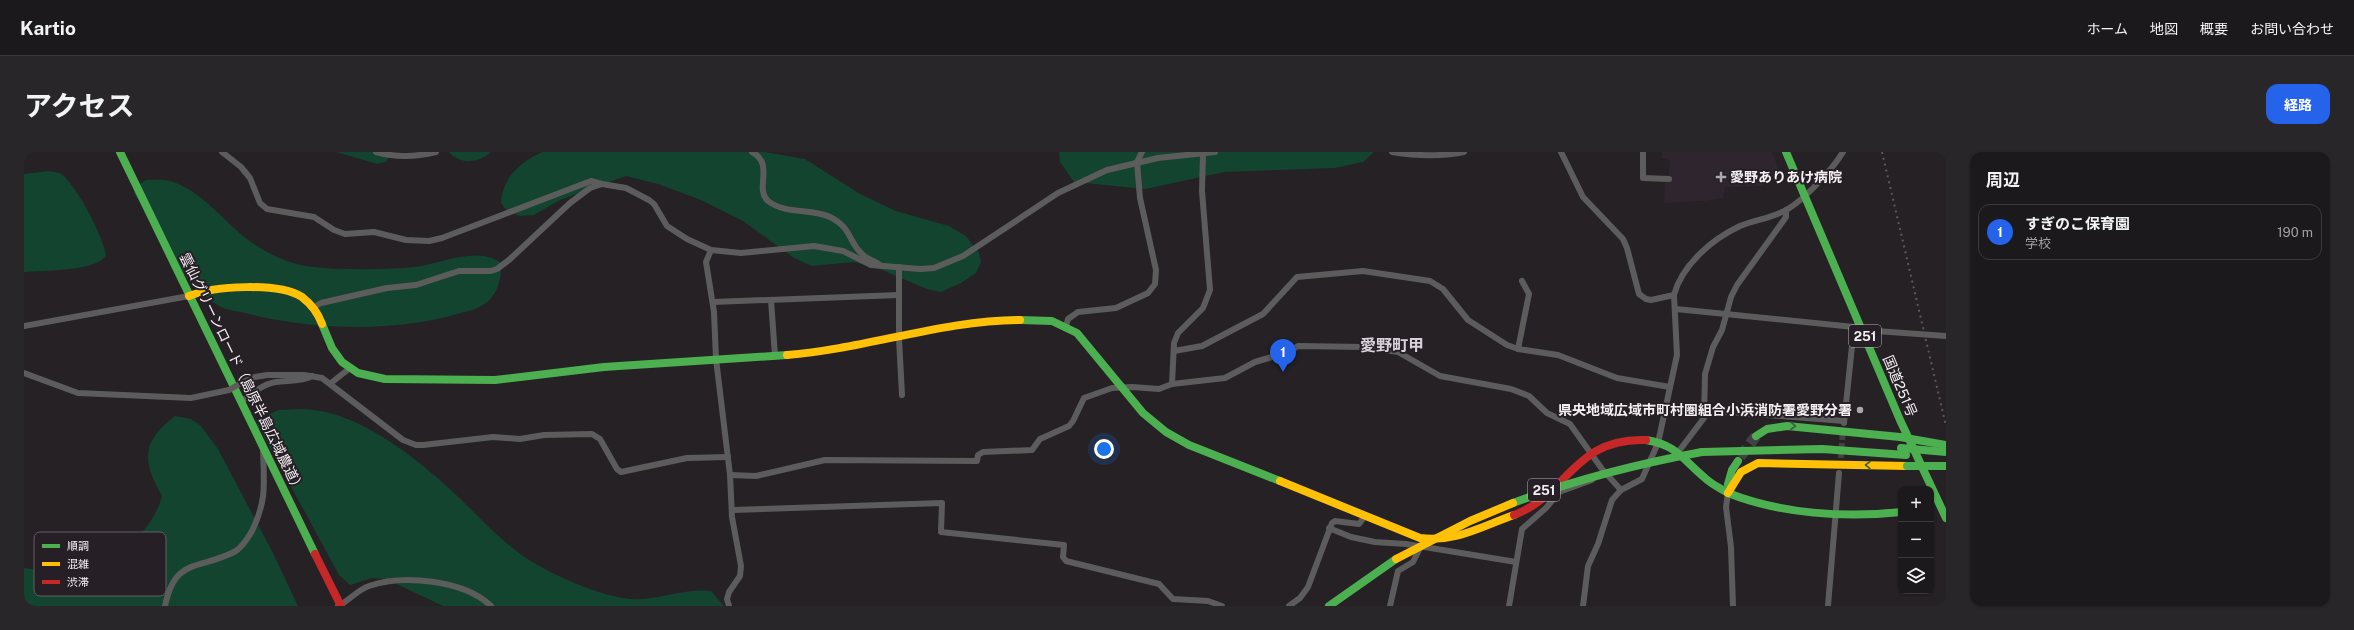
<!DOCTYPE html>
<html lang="ja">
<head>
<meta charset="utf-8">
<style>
	:root { --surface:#1c191c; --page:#292629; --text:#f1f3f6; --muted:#a0a0a3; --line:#3a383b; --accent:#2563eb }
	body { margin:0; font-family:"Public Sans","Noto Sans JP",sans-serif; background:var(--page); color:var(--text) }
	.controls { position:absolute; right:12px; bottom:12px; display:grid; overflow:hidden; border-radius:8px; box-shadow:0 1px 3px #0004 }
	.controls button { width:36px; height:36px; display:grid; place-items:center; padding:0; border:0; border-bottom:1px solid var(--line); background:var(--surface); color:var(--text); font:20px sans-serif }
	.you { position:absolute; left:1080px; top:297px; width:14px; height:14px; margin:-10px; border:3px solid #fff; border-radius:50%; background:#1a73e8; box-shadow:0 0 0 6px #1a73e833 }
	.badge { display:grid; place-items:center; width:26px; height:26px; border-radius:50%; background:var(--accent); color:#fff; font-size:13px; font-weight:700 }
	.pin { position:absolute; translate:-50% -33px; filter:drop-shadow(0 1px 2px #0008) }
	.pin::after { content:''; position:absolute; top:21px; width:14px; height:12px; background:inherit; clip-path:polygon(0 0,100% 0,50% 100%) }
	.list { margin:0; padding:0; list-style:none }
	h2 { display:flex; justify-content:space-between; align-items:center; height:52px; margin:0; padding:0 16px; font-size:17px }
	h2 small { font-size:13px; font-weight:400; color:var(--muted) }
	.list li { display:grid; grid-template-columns:26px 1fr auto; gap:12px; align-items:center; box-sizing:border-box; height:56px; margin:0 8px 8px; padding:0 8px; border:1px solid var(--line); border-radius:12px }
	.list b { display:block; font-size:15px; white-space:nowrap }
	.list p { margin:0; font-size:13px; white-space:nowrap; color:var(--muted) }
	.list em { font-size:13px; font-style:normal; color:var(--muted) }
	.icon { flex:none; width:22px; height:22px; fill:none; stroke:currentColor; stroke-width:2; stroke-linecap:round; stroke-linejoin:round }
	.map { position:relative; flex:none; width:1922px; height:454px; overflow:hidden; border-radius:12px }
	header { display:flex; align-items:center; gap:24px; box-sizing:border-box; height:56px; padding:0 20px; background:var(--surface); border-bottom:1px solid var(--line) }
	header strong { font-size:19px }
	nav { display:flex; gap:22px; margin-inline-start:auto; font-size:14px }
	.intro { display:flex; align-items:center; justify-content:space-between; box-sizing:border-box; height:96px; padding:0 24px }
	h1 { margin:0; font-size:28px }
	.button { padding:10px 18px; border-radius:12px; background:var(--accent); color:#fff; font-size:14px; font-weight:700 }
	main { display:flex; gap:24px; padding:0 24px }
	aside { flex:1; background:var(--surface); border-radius:12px; box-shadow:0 1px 3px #0004 }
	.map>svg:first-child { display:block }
	.built { fill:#2f252f }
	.green { fill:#12442f }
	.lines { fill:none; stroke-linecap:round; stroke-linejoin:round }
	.street-tunnel { stroke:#444044; stroke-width:6; stroke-dasharray:6 3; stroke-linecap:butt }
	.highway-tunnel { stroke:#444044; stroke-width:11; stroke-dasharray:11 5.5; stroke-linecap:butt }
	.street { stroke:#5d5c5d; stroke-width:6 }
	.fast { stroke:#4caf50; stroke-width:8 }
	.slow { stroke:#ffc107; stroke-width:8 }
	.jam { stroke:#c62828; stroke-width:8 }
	.rail { stroke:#5c585c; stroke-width:2; stroke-dasharray:2 4; stroke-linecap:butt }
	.street-bridge { stroke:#5d5c5d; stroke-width:6 }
	.fast-bridge { stroke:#4caf50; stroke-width:8 }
	.slow-bridge { stroke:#ffc107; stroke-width:8 }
	.jam-bridge { stroke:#c62828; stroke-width:8 }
	.oneway { stroke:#376039 }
	.poi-dot { fill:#aca8ac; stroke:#262026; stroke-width:1.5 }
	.labels { text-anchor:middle; stroke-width:4; stroke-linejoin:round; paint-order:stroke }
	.shield { fill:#262026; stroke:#b7b2b6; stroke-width:1 }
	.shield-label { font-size:13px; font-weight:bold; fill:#f5f0f4 }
	.poi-label { font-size:14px; font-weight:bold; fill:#f5f0f4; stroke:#262026; text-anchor:start }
	.street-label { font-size:14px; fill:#f5f0f4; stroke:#262026 }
	.quarter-label { font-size:16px; font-weight:bold; fill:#dad2da; stroke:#262026 }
	.key { fill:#262026; stroke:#645e64; stroke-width:1 }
	.key-label { font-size:11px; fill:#f5f0f4 }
</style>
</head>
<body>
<header>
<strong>Kartio</strong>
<nav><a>ホーム</a><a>地図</a><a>概要</a><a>お問い合わせ</a></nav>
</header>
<div class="intro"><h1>アクセス</h1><a class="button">経路</a></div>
<main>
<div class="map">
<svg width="1922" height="454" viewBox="0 0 1922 454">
	<rect width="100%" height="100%" fill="#252125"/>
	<polygon class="built" points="1638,0 1748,0 1756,21 1738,34 1701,35 1699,46 1680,49 1640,51 1641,29 1644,29 1646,8 1638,7"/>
	<g class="green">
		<polygon points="312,0 368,0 362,10 353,12"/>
		<path d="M425 0H467C456 11 435 13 425 0Z"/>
		<path d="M518 0H741L781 7 836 42 872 59 925 74 942 84 955 101 957 110 952 121 937 131 917 140 903 137 853 116 830 110 788 114 770 106 719 69 677 48 634 32 602 24 536 48 510 63 496 64 483 59 477 51C479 25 495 11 518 0Z"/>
		<polygon points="1035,0 1350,0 1339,10 1311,16 1200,20 1122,37 1050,30 1036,10"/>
		<path d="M24 19C28 20 33 20 36 21 51 30 81 87 82 104 70 120 20 118 0 120V22Z"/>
		<path d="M122 28C131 28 142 27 149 30 178 40 196 65 219 84 233 95 252 106 269 111 293 119 364 118 390 115 418 112 450 94 476 110 479 126 473 146 457 154 451 158 443 159 437 161 371 181 288 178 221 161 213 159 202 158 195 154 171 140 149 110 136 86 127 71 121 55 110 42L112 34Z"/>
		<path d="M254 258C266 258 279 256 290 258 339 264 389 304 425 336 455 364 481 396 519 416 543 429 589 449 616 447 640 446 663 436 687 439L700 454H419L362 427 348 426 326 433 315 423 233 272 238 266Z"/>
		<path d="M151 264 167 267 176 273 194 297 249 401 274 454H0V416C15 418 35 420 50 417 89 409 128 383 138 344 118 308 117 290 151 264Z"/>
	</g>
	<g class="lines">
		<polyline class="street-tunnel" points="1816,315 1819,278"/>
		<polyline class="highway-tunnel" points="1716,305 1732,284"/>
		<g class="street">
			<polyline points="198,0 217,15 226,26 236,51 243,57 290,65 310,78 321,82 350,80 382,88 405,89 418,86 567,29 578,32"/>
			<path d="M352 0C373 6 392 5 412 0"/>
			<path d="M728 0C751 12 730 37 744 49 762 63 787 56 806 65 828 76 824 89 838 102 843 108 850 108 856 113"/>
			<path d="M1368 0C1393 4 1415 5 1440 0"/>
			<polyline points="1537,0 1559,45 1599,87 1603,96 1615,142 1622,147 1627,148 1650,143"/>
			<polyline points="1619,0 1619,26 1645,27"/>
			<polyline points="687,98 682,110 690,160 692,207 706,323 708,365 717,414 716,424 705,440 703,447 705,454"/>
			<polyline points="875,115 875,186 878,243"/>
			<polyline points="747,148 751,204"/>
			<polyline points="689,150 875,143"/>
			<polyline points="290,155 297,151 363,136 392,133 435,119 467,119 473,117 485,108 546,51 566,36 578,32 602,36 625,48 630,52 643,74 663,87 687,98 717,101 790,94 819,99 847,113 896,117 910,116 939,104 1034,41 1083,18 1134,6 1191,0"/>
			<polyline points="1652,157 1830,175 1836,173"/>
			<polyline points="0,174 165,144"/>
			<polyline points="1042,174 1044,167 1054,160 1092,156 1124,141 1131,132 1132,118 1116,46 1113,10 1118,0"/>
			<polyline points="1838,178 1922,184"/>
			<polyline points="1494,197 1505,142 1498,129"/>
			<polyline points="1150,199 1178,194 1239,162 1273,125 1339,119 1406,129 1419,137 1444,168 1483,193 1494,197 1534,203 1593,226 1646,235"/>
			<polyline points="0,221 54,241 167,246 205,238"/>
			<polyline points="219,230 231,225 243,223 280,223 298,226 379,288 392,293 399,293 469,285 496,287 520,283 568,282 576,287 593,317 597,320 663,306 704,305"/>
			<polyline points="307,231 326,216"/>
			<polyline points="1148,232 1150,191 1154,181 1179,156 1186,138 1178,39 1179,2"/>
			<path d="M217 250C227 242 239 232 252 230 264 228 277 230 288 224"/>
			<polyline points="1680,258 1820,269"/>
			<polyline points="1820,271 1830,175"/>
			<polyline points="1655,299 1680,266 1681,222 1689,195 1698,178 1707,145 1713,133 1762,65 1762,58"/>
			<polyline points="706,323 732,324 801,308 953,309 954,303 959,300 1008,298 1016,287 1045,274 1049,269 1060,246 1088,236 1108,235 1135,237 1148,232 1201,226 1231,210 1265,200 1274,194 1340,195 1374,200 1416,224 1487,237 1505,244 1523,261 1546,272 1578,317 1597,338"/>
			<polyline points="1704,341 1702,355 1707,395 1709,454"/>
			<polyline points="708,358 918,351 917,380 1040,393 1039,405 1042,409 1135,432 1149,447 1184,449 1198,454"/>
			<polyline points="1305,376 1327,385 1351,390 1382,392 1492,410"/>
			<path d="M141 454C151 405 175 418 210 400 218 396 224 386 228 379 243 348 240 332 239 298"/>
			<path d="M314 454C325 449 333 438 345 434 379 422 440 428 467 454"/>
			<polyline points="1265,454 1276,446 1284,435 1308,371 1311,369 1335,372 1341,364"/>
			<polyline points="1366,454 1374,419 1389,410 1396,396"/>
			<polyline points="1485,454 1498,377 1522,356 1535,340 1568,328"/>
			<path d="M1559 454 1564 414 1574 392 1588 348 1597 338 1618 327 1634 291 1653 203 1650 143C1658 113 1688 87 1716 74 1730 68 1748 66 1762 58 1779 49 1809 17 1819 0"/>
			<polyline points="1804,454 1815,321"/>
		</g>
		<g class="fast">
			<polyline points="96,0 291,402"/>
			<polyline points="1762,0 1876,268 1922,366"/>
			<polyline points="996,168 1028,169 1053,181 1119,261 1142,280 1165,293 1256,329"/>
			<polyline points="298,172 308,196 318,210 334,221 361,227 471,228 580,215 763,203"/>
			<polyline points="1732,284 1743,277 1763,274 1876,285"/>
			<path d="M1622 288C1653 293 1658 307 1681 326 1687 332 1696 336 1704 341"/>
			<polyline points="1678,300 1798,297 1882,303"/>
			<polyline points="1704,332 1708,318 1714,309"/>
			<path d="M1704 341C1757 362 1821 366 1877 360"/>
			<polyline points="1305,454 1372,407"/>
		</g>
		<g class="slow">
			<path d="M165 144C190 134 254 130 278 145 287 152 294 161 298 172"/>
			<path d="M763 203C841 197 919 168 996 168"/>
			<path d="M1256 329 1396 386C1431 391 1458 374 1490 363"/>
			<polyline points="1704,341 1717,320 1734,311 1883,314"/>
		</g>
		<path class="jam" d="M1490 363C1544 343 1550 285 1622 288"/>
		<polyline class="rail" points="1858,0 1922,274"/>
		<polyline class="street-bridge" points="205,238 219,230"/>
		<g class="fast-bridge">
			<polyline points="1876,285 1922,293"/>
			<polyline points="1877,296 1922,300"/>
			<polyline points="1883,314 1922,314"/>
			<path d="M1489 351C1550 328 1613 312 1678 300"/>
		</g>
		<polyline class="slow-bridge" points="1372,407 1446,369 1489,351"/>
		<polyline class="jam-bridge" points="291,402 317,454"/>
	</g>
	<defs><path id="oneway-chevron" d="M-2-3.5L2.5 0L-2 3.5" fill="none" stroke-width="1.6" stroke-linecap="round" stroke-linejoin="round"/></defs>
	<g class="oneway">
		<use href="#oneway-chevron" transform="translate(1769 274) rotate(2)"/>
		<use href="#oneway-chevron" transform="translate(1844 313) rotate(-179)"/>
	</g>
	<g class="poi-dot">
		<path d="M1695 19h4v4h4v4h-4v4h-4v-4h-4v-4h4z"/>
		<circle cx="1836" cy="258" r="4"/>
	</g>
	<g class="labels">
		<g class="shield">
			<rect x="1825" y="173" width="32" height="22" rx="3"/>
			<rect x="1504" y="327" width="32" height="22" rx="3"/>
		</g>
		<g class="shield-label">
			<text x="1841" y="189">251</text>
			<text x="1520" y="343">251</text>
		</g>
		<g class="poi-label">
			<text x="1706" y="30">愛野ありあけ病院</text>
			<text x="1828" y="263" text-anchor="end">県央地域広域市町村圏組合小浜消防署愛野分署</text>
		</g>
		<g class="street-label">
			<text transform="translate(218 221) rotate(64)" y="5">雲仙グリーンロード（島原半島広域農道）</text>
			<text transform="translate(1876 234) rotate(67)" y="5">国道251号</text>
		</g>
		<g class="quarter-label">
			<text x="1368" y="199">愛野町甲</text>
		</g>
	</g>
	<rect x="10" y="380" width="132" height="64" rx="6" class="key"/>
	<rect x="18" y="392" width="18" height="4" fill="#4caf50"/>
	<rect x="18" y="410" width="18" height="4" fill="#ffc107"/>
	<rect x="18" y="428" width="18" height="4" fill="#c62828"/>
	<g class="key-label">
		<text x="43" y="398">順調</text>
		<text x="43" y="416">混雑</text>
		<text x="43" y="434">渋滞</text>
	</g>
</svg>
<div class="controls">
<button>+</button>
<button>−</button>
<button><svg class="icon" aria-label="layers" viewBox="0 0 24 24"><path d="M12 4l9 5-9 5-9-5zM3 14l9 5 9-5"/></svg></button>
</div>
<div class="you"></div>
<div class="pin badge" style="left:1259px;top:220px">1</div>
</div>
<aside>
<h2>周辺<small></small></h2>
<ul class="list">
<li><span class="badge">1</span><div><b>すぎのこ保育園</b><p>学校</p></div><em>190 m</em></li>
</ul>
</aside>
</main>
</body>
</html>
